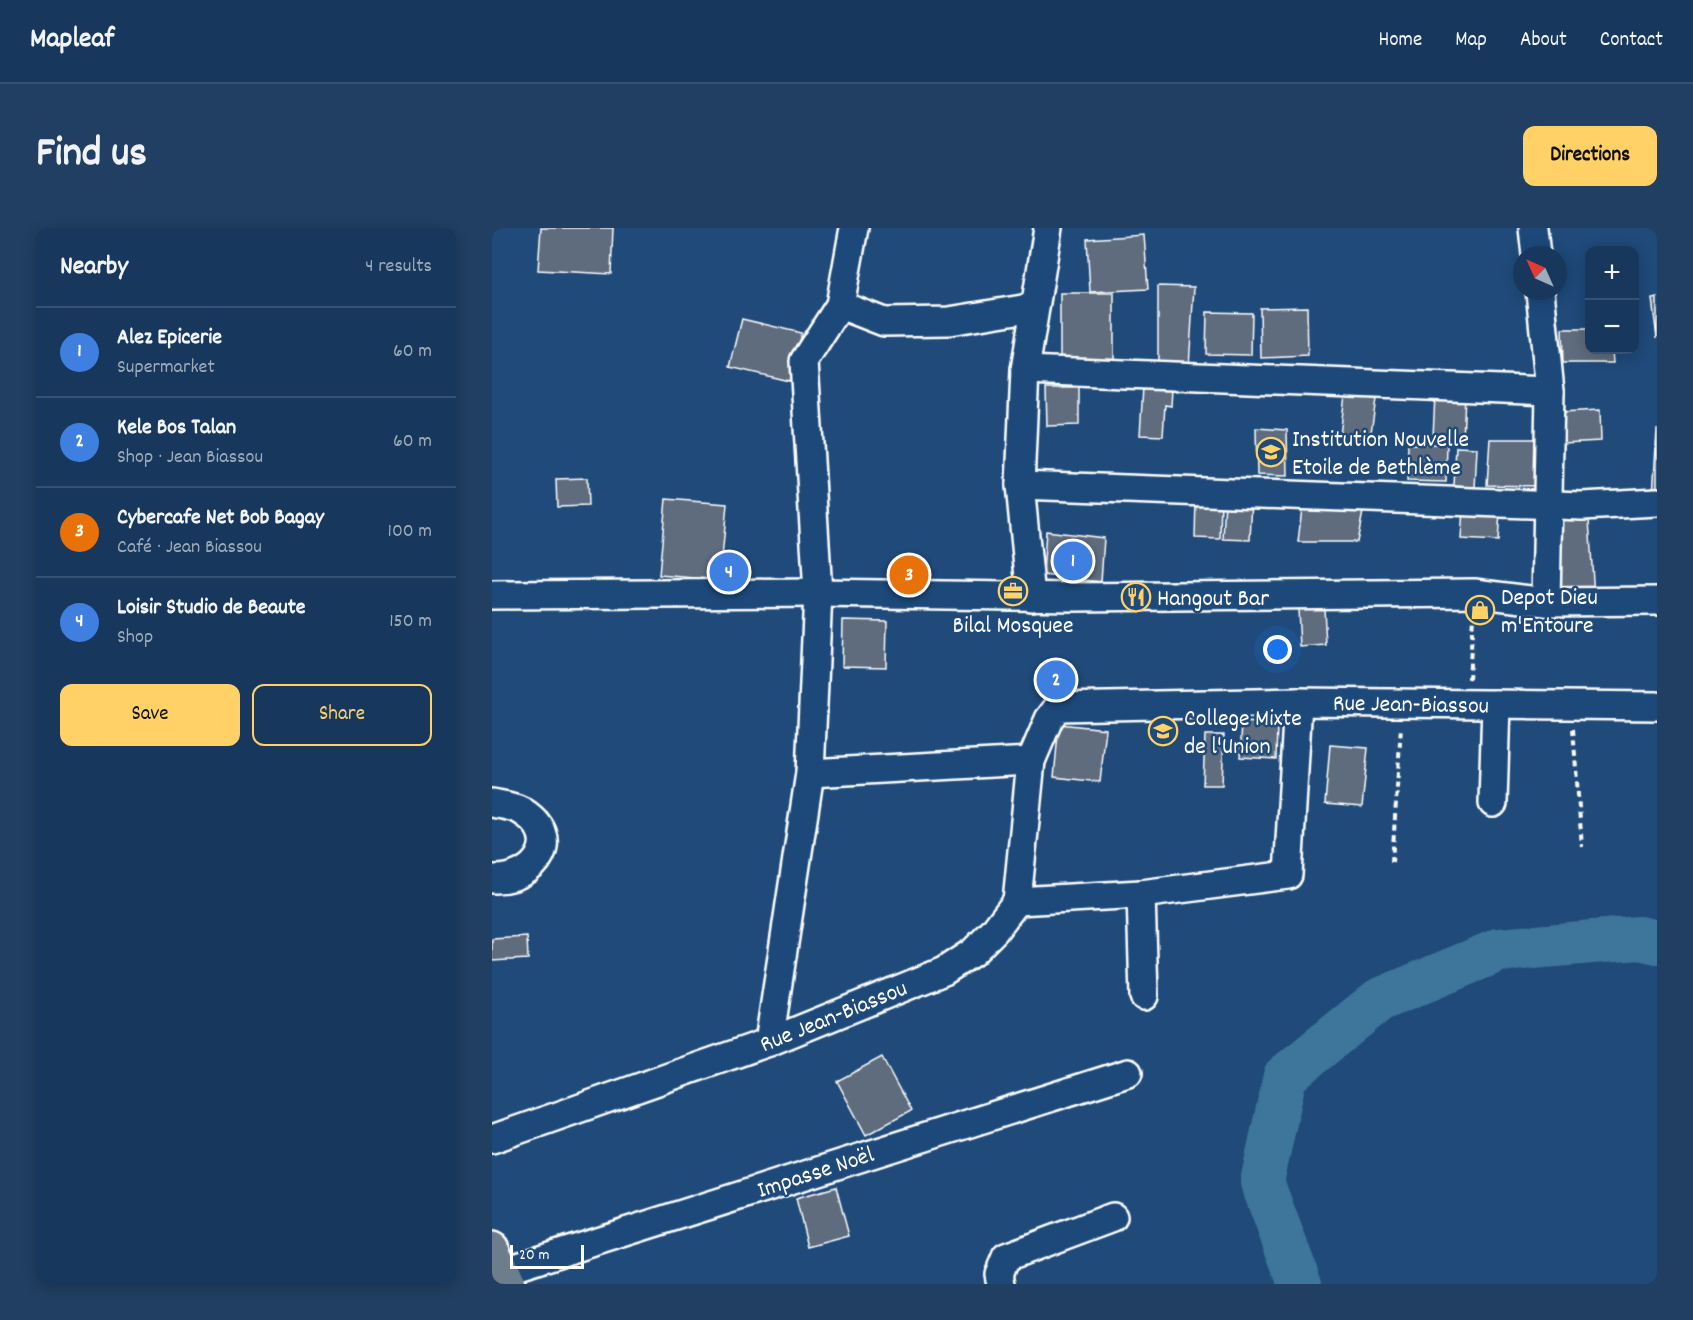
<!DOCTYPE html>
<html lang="en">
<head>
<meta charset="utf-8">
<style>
	:root { --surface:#17385c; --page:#203f62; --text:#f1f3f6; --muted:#9eacbb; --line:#365272; --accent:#ffd166 }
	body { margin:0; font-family:Dekko,sans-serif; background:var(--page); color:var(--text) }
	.controls { position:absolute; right:18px; top:18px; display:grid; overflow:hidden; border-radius:12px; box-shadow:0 3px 15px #0003 }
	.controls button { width:54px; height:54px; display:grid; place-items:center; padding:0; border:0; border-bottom:2px solid var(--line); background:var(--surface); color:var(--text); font:30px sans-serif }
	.compass { position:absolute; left:1021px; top:18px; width:54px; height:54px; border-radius:50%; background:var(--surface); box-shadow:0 3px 15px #0003; rotate:315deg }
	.scale { position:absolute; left:18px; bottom:15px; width:74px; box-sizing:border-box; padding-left:6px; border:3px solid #fff; border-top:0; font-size:16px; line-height:21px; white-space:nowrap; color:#fff; -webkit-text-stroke:4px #1f4a7a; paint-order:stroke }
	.you { position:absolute; left:786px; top:422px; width:21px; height:21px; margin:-15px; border:4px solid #fff; border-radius:50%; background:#1a73e8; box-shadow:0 0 0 9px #1a73e833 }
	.badge { display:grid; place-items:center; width:39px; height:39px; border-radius:50%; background:var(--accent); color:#fff; font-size:20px; font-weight:700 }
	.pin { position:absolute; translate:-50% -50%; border:3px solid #fff; box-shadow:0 2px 6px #0006 }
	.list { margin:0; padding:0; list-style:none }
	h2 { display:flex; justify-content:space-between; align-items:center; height:78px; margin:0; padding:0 24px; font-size:26px }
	h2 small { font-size:20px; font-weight:400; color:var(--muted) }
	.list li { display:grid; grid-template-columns:39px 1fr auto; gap:18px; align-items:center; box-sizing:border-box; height:90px; padding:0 24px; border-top:2px solid var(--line) }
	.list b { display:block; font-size:22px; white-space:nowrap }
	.list p { margin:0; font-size:20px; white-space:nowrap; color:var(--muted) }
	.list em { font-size:20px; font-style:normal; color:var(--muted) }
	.actions { display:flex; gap:12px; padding:18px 24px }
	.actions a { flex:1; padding:14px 0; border:2px solid var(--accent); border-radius:12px; text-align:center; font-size:21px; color:var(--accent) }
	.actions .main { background:var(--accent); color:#111 }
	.map { position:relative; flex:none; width:1165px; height:1056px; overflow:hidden; border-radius:12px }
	header { display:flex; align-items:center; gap:36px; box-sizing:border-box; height:84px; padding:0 30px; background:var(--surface); border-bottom:2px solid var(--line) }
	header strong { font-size:28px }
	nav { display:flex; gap:33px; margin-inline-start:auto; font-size:21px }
	.intro { display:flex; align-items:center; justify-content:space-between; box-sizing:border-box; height:144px; padding:0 36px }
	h1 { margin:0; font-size:42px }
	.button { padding:15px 27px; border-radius:12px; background:var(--accent); color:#111; font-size:21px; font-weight:700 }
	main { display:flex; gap:36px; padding:0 36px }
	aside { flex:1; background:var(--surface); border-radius:12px; box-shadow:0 3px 15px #0003 }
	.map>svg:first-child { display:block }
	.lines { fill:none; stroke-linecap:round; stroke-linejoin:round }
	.river { stroke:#3e769a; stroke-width:44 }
	.building { fill:#5e6c7e; stroke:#fff; stroke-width:1.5 }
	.minor-casing { stroke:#fff; stroke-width:32 }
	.major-casing { stroke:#fff; stroke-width:38 }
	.path { stroke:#fff; stroke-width:4; stroke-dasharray:6 4.5; stroke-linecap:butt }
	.minor { stroke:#1f4a7a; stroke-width:27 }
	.major { stroke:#6d7d8c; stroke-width:33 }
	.labels { text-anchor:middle; stroke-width:5; stroke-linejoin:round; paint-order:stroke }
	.poi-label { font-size:24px; fill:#fff; stroke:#1f4a7a; text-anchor:start }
	.street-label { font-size:24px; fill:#fff; stroke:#1f4a7a }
</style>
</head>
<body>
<header>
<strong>Mapleaf</strong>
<nav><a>Home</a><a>Map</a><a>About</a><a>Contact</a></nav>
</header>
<div class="intro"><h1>Find us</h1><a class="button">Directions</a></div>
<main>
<aside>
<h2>Nearby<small>4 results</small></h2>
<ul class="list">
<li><span class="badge" style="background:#3f7fe0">1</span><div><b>Alez Epicerie</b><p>Supermarket</p></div><em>60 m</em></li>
<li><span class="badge" style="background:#3f7fe0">2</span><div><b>Kele Bos Talan</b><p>Shop · Jean Biassou</p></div><em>60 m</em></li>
<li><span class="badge" style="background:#e8710a">3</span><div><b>Cybercafe Net Bob Bagay</b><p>Café · Jean Biassou</p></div><em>100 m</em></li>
<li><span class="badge" style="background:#3f7fe0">4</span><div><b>Loisir Studio de Beaute</b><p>Shop</p></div><em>150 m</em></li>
</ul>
<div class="actions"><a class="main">Save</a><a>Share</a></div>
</aside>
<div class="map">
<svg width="1165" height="1056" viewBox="0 0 1165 1056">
	<rect width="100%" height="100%" fill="#1f4a7a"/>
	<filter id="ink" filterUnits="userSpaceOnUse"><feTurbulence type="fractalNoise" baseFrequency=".0167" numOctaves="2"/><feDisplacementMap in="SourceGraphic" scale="12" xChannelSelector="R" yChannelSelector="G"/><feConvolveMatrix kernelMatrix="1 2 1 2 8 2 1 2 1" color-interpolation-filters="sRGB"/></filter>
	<g filter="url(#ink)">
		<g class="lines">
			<polyline class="river" points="808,1056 770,954 793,848 887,772 1007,722 1147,710 1165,714"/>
		</g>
		<g class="building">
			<polygon points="49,0 121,0 119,46 46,42"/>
			<polygon points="652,7 656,61 598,64 595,11"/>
			<polygon points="666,58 702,59 697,138 666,137"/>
			<rect x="568" y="65" width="54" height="66"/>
			<polygon points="1165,70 1165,110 1160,71"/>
			<polygon points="815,79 816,128 769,130 768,80"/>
			<polygon points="715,84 760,85 759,127 714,126"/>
			<polygon points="250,91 309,105 297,153 238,139"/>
			<polygon points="1070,101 1098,101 1098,122 1120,122 1121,135 1071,135"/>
			<polygon points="651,159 680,161 679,178 673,177 671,208 648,207"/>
			<polygon points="554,160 587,160 587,197 555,198"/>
			<polygon points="853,167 884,171 878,211 848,207"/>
			<polygon points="943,167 973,169 971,211 941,209"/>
			<polygon points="1108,182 1109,213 1070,215 1069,184"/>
			<polygon points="764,200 795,202 796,248 765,247"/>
			<polygon points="1165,201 1165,267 1161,267"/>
			<polygon points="998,211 1046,211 1045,258 995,257"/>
			<polygon points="916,216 955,216 954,254 915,253"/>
			<polygon points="964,219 985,220 983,260 962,258"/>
			<polygon points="95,250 96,278 65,279 64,251"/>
			<polygon points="174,271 235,276 228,352 167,347"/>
			<polygon points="704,271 729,271 728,311 703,310"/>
			<polygon points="733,272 760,273 758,312 731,311"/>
			<polygon points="872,279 865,314 806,314 810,280"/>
			<polygon points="971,281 1008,284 1006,313 969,311"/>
			<polygon points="1064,291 1097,292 1102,368 1063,368"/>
			<polygon points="554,303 612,310 609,354 551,347"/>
			<polygon points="832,380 834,417 808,419 806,381"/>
			<polygon points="351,392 395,393 394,439 350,438"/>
			<polygon points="750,494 785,496 784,531 748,529"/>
			<polygon points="567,496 614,501 608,554 562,549"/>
			<polygon points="713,507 732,507 730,557 711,557"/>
			<polygon points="838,517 876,520 870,579 833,576"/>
			<polygon points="35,709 36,731 0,733 0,711"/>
			<polygon points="390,829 419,883 374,907 345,853"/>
			<polygon points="344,959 357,1008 316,1019 304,970"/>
		</g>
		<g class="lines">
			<g class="minor-casing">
				<g id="minor">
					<polyline points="362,0 348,77 312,133 326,365 318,545 539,533"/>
					<polyline points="1041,0 1044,27"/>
					<polyline points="1048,63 1058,163 1054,374"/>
					<polyline points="348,77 392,94 457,93 543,79"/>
					<polyline points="533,142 1058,163"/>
					<polyline points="528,257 1090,278 1165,274"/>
					<polyline points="0,367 326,365 582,369 982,365 1054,374 1165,373"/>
					<polyline points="539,369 528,257 533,142 556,0"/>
					<path d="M0 575C9 577 20 578 28 582 74 608 45 653 0 651"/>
					<polyline points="1001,575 1004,476"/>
					<polyline points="649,666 652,768"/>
					<polyline points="525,673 649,666 796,647 806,474"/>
					<polyline points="277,814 318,545"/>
					<polyline points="0,911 277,814 452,743 481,724 502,703 525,673 539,533 557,491 566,479 806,474 1165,478"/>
					<polyline points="10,1043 636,845"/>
					<polyline points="509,1056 507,1046 514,1029 621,989"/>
				</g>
			</g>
			<g class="major-casing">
				<polyline id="major" points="0,1021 16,1056"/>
			</g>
			<g class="path">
				<polyline points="977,451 981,389"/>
				<polyline points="1081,501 1090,619"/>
				<polyline points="900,634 909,499"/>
			</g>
			<use href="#minor" class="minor"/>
			<use href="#major" class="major"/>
		</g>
	</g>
	<defs>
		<g id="school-ring" transform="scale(1.5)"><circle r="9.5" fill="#1f4a7a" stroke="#ffd166" stroke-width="1.5"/><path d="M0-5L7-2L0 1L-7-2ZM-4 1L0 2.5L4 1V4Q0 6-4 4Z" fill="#ffd166"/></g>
		<g id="office-ring" transform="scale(1.5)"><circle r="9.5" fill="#1f4a7a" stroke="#ffd166" stroke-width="1.5"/><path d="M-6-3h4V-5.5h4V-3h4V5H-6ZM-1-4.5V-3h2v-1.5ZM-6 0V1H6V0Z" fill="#ffd166"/></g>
		<g id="restaurant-ring" transform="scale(1.5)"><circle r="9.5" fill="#1f4a7a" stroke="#ffd166" stroke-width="1.5"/><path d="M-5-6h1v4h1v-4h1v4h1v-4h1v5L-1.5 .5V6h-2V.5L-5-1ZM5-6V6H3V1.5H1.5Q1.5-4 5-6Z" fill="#ffd166"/></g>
		<g id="shop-ring" transform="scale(1.5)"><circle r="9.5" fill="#1f4a7a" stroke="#ffd166" stroke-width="1.5"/><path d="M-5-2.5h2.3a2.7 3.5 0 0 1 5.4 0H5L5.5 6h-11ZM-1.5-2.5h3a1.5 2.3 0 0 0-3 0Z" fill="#ffd166"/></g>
	</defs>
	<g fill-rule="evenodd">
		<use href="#school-ring" x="779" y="224"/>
		<use href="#office-ring" x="521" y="363"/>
		<use href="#restaurant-ring" x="644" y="369"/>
		<use href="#shop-ring" x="988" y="382"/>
		<use href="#school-ring" x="671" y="503"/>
	</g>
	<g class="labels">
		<g class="poi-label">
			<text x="800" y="218">Institution Nouvelle<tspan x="800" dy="28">Etoile de Bethlème</tspan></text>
			<text x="1009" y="376">Depot Dieu<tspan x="1009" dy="28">m'Entoure</tspan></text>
			<text x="665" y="377">Hangout Bar</text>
			<text x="521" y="404" text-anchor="middle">Bilal Mosquee</text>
			<text x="692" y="497">College Mixte<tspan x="692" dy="28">de l'Union</tspan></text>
		</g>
		<g class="street-label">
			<text transform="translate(919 475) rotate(1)" y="8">Rue Jean-Biassou</text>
			<text transform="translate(341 787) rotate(-22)" y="8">Rue Jean-Biassou</text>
			<text transform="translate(323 943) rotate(-18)" y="8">Impasse Noël</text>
		</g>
	</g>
</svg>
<div class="controls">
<button>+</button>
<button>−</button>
</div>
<svg class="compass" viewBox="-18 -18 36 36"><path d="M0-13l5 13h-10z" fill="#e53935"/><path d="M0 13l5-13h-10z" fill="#9eacbb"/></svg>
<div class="scale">20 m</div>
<div class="you"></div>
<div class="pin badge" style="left:581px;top:333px;background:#3f7fe0">1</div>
<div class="pin badge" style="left:564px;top:452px;background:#3f7fe0">2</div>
<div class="pin badge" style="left:417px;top:347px;background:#e8710a">3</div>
<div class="pin badge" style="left:237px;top:344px;background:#3f7fe0">4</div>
</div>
</main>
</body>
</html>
